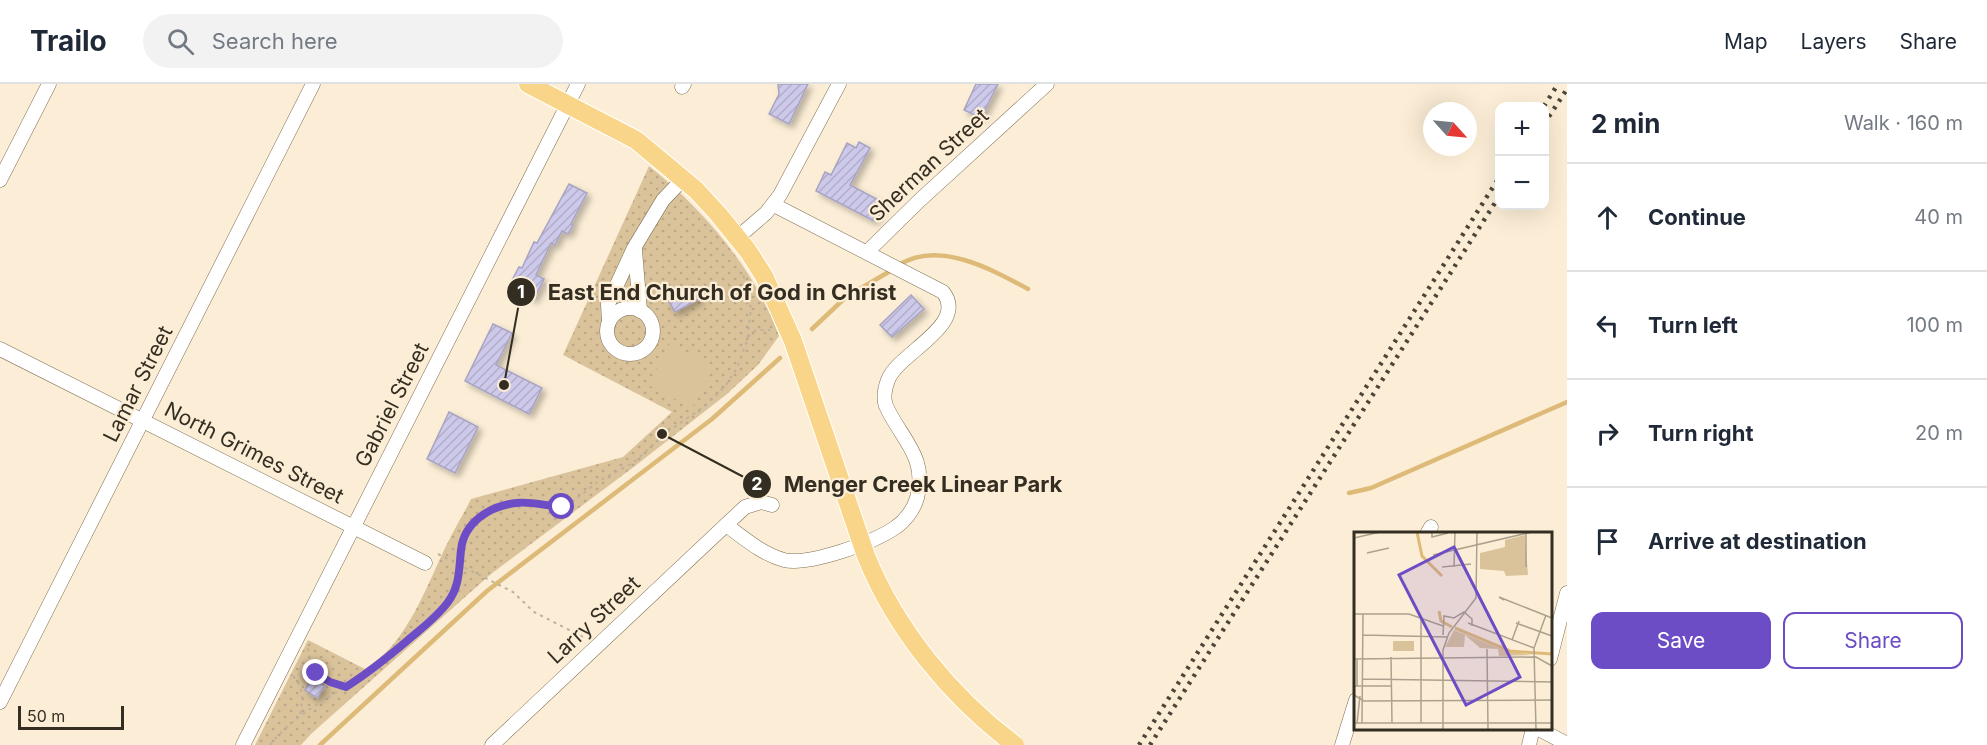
<!DOCTYPE html>
<html lang="en">
<head>
<meta charset="utf-8">
<style>
	:root { --surface:#fff; --page:#f2f2f3; --text:#1f2937; --muted:#747a83; --line:#e0e1e3; --accent:#6d4dc6 }
	body { margin:0; font-family:Inter,sans-serif; background:var(--page); color:var(--text) }
	.controls { position:absolute; right:18px; top:18px; display:grid; overflow:hidden; border-radius:12px; box-shadow:0 6px 24px #0002 }
	.controls button { width:54px; height:54px; display:grid; place-items:center; padding:0; border:0; border-bottom:2px solid var(--line); background:var(--surface); color:var(--text); font:30px sans-serif }
	.compass { position:absolute; left:1423px; top:18px; width:54px; height:54px; border-radius:50%; background:var(--surface); box-shadow:0 6px 24px #0002; rotate:117deg }
	.scale { position:absolute; left:18px; bottom:15px; width:106px; box-sizing:border-box; padding-left:6px; border:3px solid #342e22; border-top:0; font-size:16px; line-height:21px; white-space:nowrap; color:#342e22; -webkit-text-stroke:4px #fceed6; paint-order:stroke }
	.stop { position:absolute; width:18px; height:18px; margin:-14px; border:4px solid #6d4dc6; border-radius:50%; background:#fff }
	.stop.end { background:#6d4dc6; border-color:#fff; box-shadow:0 2px 6px #0008 }
	.list { margin:0; padding:0; list-style:none }
	h2 { display:flex; justify-content:space-between; align-items:center; height:78px; margin:0; padding:0 24px; font-size:26px }
	h2 small { font-size:20px; font-weight:400; color:var(--muted) }
	.list li { display:grid; grid-template-columns:39px 1fr auto; gap:18px; align-items:center; box-sizing:border-box; height:108px; padding:0 24px; border-top:2px solid var(--line) }
	.list b { display:block; font-size:22px; white-space:nowrap }
	.list em { font-size:20px; font-style:normal; color:var(--muted) }
	.actions { display:flex; gap:12px; padding:18px 24px }
	.actions a { flex:1; padding:14px 0; border:2px solid var(--accent); border-radius:12px; text-align:center; font-size:21px; color:var(--accent) }
	.actions .main { background:var(--accent); color:#fff }
	.icon { flex:none; width:33px; height:33px; fill:none; stroke:currentColor; stroke-width:2; stroke-linecap:round; stroke-linejoin:round }
	.map { position:relative; flex:none; width:1567px; height:661px; overflow:hidden }
	header { display:flex; align-items:center; gap:36px; box-sizing:border-box; height:84px; padding:0 30px; background:var(--surface); border-bottom:2px solid var(--line) }
	header strong { font-size:28px }
	nav { display:flex; gap:33px; margin-inline-start:auto; font-size:21px }
	.search { width:420px; height:54px; background:var(--page); display:flex; align-items:center; gap:15px; box-sizing:border-box; padding:0 21px; border-radius:33px; color:var(--muted); font-size:22px }
	main { display:flex }
	aside { flex:1; background:var(--surface) }
	.map>svg:first-child { display:block }
	.grass { fill:url(#grass-dots) }
	.garden { fill:#dac39b }
	.lines { fill:none; stroke-linecap:round; stroke-linejoin:round }
	.stream { stroke:#deba78; stroke-width:4.5 }
	.building { fill:url(#building-hatch); stroke:#a7a3c2; stroke-width:1.5; filter:url(#shadow) }
	.minor-casing { stroke:#7e6f53; stroke-width:15 }
	.major-casing { stroke:#fff; stroke-width:20 }
	.path { stroke:#bcb19d; stroke-width:2; stroke-dasharray:3 4.5; stroke-linecap:butt }
	.minor { stroke:#fff; stroke-width:14 }
	.major { stroke:#f9d589; stroke-width:18 }
	.rail { stroke:#4d4638; stroke-width:4.5; stroke-dasharray:3 6; stroke-linecap:butt }
	.major-bridge-casing { stroke:#fff; stroke-width:20; stroke-linecap:butt }
	.major-bridge { stroke:#f9d589; stroke-width:18 }
	.route { stroke:#6d4dc6; stroke-width:8 }
	.labels { text-anchor:middle; stroke-width:4.5; stroke-linejoin:round; paint-order:stroke }
	.street-label { font-size:21px; fill:#342e22; stroke:#fceed6 }
	.inset-river { fill:none; stroke:#deba78; stroke-width:3 }
	.inset-road { fill:none; stroke:#aca18e; stroke-width:1.5 }
	.view { fill:#6d4dc6; fill-opacity:0.15; stroke:#6d4dc6; stroke-width:3 }
	.inset-edge { fill:none; stroke:#342e22; stroke-width:3 }
	.leader { fill:none; stroke:#342e22; stroke-width:2 }
	.callout-dot { fill:#342e22; stroke:#fceed6; stroke-width:2 }
	.mark-label { font-size:18px; text-anchor:middle; font-weight:bold; fill:#fff }
	.callout-label { font-size:22px; text-anchor:middle; font-weight:bold; fill:#342e22; stroke:#fceed6; stroke-width:4.5; stroke-linejoin:round; paint-order:stroke }
</style>
</head>
<body>
<header>
<strong>Trailo</strong>
<div class="search"><svg class="icon" aria-label="search" viewBox="0 0 24 24"><circle cx="10" cy="10" r="6"/><path d="M15 15l6 6"/></svg>Search here</div>
<nav><a>Map</a><a>Layers</a><a>Share</a></nav>
</header>
<main>
<div class="map">
<svg width="1567" height="661" viewBox="0 0 1567 661">
	<defs>
		<pattern id="grass-dots" width="8" height="8" patternUnits="userSpaceOnUse" patternTransform="scale(1.5)"><rect width="8" height="8" fill="#dac39b"/><path d="M2 2h.1M6 6h.1" fill="none" stroke="#bca885" stroke-width="1.8" stroke-linecap="round"/></pattern>
		<pattern id="building-hatch" width="6" height="6" patternUnits="userSpaceOnUse" patternTransform="scale(1.5)"><rect width="6" height="6" fill="#cdc9ea"/><path d="M-1 1l2-2M0 6l6-6M5 7l2-2" fill="none" stroke="#b1adc8"/></pattern>
		<filter id="shadow"><feDropShadow dx="4" dy="4" stdDeviation="3" flood-color="#0004"/></filter>
	</defs>
	<rect width="100%" height="100%" fill="#fceed6"/>
	<path class="grass" d="M649 82C702 124 756 186 779 252L758 281 727 310 635 382 491 490 311 650 301 661H255L308 556 365 585C409 559 427 499 449 456 456 442 464 429 471 415L623 373 672 328 563 271Z"/>
	<polygon class="garden" points="670,259 714,282 692,324 648,301"/>
	<g class="lines">
		<g class="stream">
			<path d="M899 181C939 156 991 185 1028 205"/>
			<polyline points="812,245 846,213 892,186"/>
			<polyline points="1349,409 1371,404 1567,318"/>
			<polyline points="320,661 487,507 712,335 780,274"/>
		</g>
	</g>
	<g class="building">
		<polygon points="778,0 808,0 789,40 769,30 779,10"/>
		<polygon points="976,0 998,0 981,34 964,26"/>
		<polygon points="859,58 870,64 850,101 884,119 874,137 816,107 825,88 831,91 847,59 856,64"/>
		<polygon points="569,100 587,109 571,140 573,141 568,150 562,147 555,161 551,159 536,191 544,195 534,215 509,202 519,183 522,184 534,158 537,159"/>
		<polygon points="692,202 699,215 675,228 668,216"/>
		<polygon points="911,211 924,225 892,253 880,241"/>
		<polygon points="493,240 512,249 496,281 542,304 529,330 465,297"/>
		<polygon points="449,328 478,343 455,389 427,375"/>
		<polygon points="312,594 325,602 317,614 305,606"/>
	</g>
	<g class="lines">
		<g class="minor-casing">
			<g id="minor">
				<polyline points="682,3 684,0"/>
				<polyline points="0,96 49,0"/>
				<polyline points="737,154 766,129 780,111 839,0"/>
				<polyline points="635,166 640,227"/>
				<polyline points="867,168 920,116 1047,0"/>
				<circle cx="630" cy="247" r="23"/>
				<polyline points="609,238 608,220 634,164 663,116 683,95"/>
				<polyline points="0,265 425,479"/>
				<path d="M726 441C744 454 762 470 784 476 809 482 875 458 896 443 905 437 914 425 917 414 928 373 901 355 886 322 883 314 885 304 888 296 898 269 969 241 943 208L774 121"/>
				<polyline points="1427,450 1431,443"/>
				<polyline points="1550,575 1567,509"/>
				<polyline points="0,618 313,0"/>
				<polyline points="1537,644 1567,660"/>
				<polyline points="243,661 578,0"/>
				<polyline points="492,661 745,423 761,418 772,421"/>
				<polyline points="1342,661 1356,616"/>
				<polyline points="1529,661 1533,644"/>
			</g>
		</g>
		<g class="major-casing">
			<polyline id="major" points="528,0 636,56 696,106 719,131 748,167 764,192 793,257 851,428"/>
		</g>
		<g class="path">
			<polyline points="748,253 756,246 770,246"/>
			<polyline points="438,470 513,508 534,528 585,554"/>
			<path d="M308 564C312 591 321 595 346 603"/>
			<path d="M293 592C304 604 303 615 300 631"/>
			<path d="M270 661C296 628 335 611 369 588 388 575 416 552 433 535 442 526 453 515 457 502 464 480 456 455 474 437 498 413 532 420 562 423L568 421 599 397 633 379 667 348 705 322 726 301 737 284 747 257 751 225 743 190"/>
		</g>
		<use href="#minor" class="minor"/>
		<use href="#major" class="major"/>
		<g class="rail">
			<polyline points="1544,22 1558,0"/>
			<polyline points="1544,40 1567,5"/>
			<polyline points="1139,661 1500,92"/>
			<polyline points="1150,661 1500,111"/>
		</g>
		<g class="major-bridge-casing">
			<path id="major-bridge" d="M851 428C856 443 861 457 866 472 896 546 951 613 1015 661"/>
		</g>
		<use href="#major-bridge" class="major-bridge"/>
	</g>
	<g class="lines">
		<path class="route" d="M316 589 330 598 346 603C368 589 388 573 408 556 422 544 437 533 448 518 460 502 459 484 461 466 464 438 490 422 516 419 530 417 547 422 562 423"/>
	</g>
	<g class="labels">
		<g class="street-label">
			<text transform="translate(929 81) rotate(-43)" y="7">Sherman Street</text>
			<text transform="translate(138 300) rotate(-63)" y="7">Lamar Street</text>
			<text transform="translate(392 321) rotate(-63)" y="7">Gabriel Street</text>
			<text transform="translate(254 369) rotate(27)" y="7">North Grimes Street</text>
			<text transform="translate(594 536) rotate(-43)" y="7">Larry Street</text>
		</g>
	</g>
	<g transform="translate(1354 448)">
		<rect width="198" height="198" fill="#fceed6"/>
		<path d="M171 3 174 43 152 44 150 39 126 37V21L151 15V8ZM100 98 152 119 179 123 145 124 144 117 126 116 111 103 110 115H91Z" fill="#dac39b"/>
		<path d="M39 109H60V119H39Z" fill="#dac39b"/>
		<path class="inset-river" d="M63 0 68 24 88 44M85 79 87 89 98 95M101 96 156 119 198 122"/>
		<path class="inset-road" d="M78 0V5L94 1M172 0V35M0 6 26 0M13 21 35 16M79 23 178 0M88 35 117 32M100 35 101 0M150 68 145 65 198 86M0 82H55L89 94M67 86V191M114 91 180 116M162 91 198 104M9 103 93 105M89 103 90 84 100 86 110 80 118 87V94M158 108 165 89M133 117 134 198M37 125 38 191M0 127 182 125 198 134M8 147 198 150M0 154H37M3 154V127M0 163 10 169 198 168M0 191H198M3 191 6 164M8 191 9 82M89 198V118L95 101 122 66 123 0M182 198 180 116 192 83"/>
		<path class="view" d="M100 15 166 145 112 173 45 43Z"/>
		<rect width="198" height="198" class="inset-edge"/>
	</g>
	<path class="leader" d="M504 301L521 208M662 350L757 400"/>
	<g class="callout-dot">
		<circle cx="504" cy="301" r="6"/>
		<circle cx="662" cy="350" r="6"/>
		<circle cx="521" cy="208" r="15"/>
		<circle cx="757" cy="400" r="15"/>
	</g>
	<g class="mark-label">
		<text x="521" y="214">1</text>
		<text x="757" y="406">2</text>
	</g>
	<g class="callout-label">
		<text x="722" y="216">East End Church of God in Christ</text>
		<text x="923" y="408">Menger Creek Linear Park</text>
	</g>
</svg>
<div class="controls">
<button>+</button>
<button>−</button>
</div>
<svg class="compass" viewBox="-18 -18 36 36"><path d="M0-13l5 13h-10z" fill="#e53935"/><path d="M0 13l5-13h-10z" fill="#747a83"/></svg>
<div class="scale">50 m</div>
<div class="stop" style="left:562px;top:423px"></div>
<div class="stop end" style="left:316px;top:589px"></div>
</div>
<aside>
<h2>2 min<small>Walk · 160 m</small></h2>
<ul class="list">
<li><svg class="icon" aria-label="ahead" viewBox="0 0 24 24"><path d="M12 20V5M6 11l6-6 6 6"/></svg><div><b>Continue</b></div><em>40 m</em></li>
<li><svg class="icon" aria-label="left" viewBox="0 0 24 24"><path d="M17 20v-9H6M10 6l-5 5 5 5"/></svg><div><b>Turn left</b></div><em>100 m</em></li>
<li><svg class="icon" aria-label="right" viewBox="0 0 24 24"><path d="M7 20v-9h11M14 6l5 5-5 5"/></svg><div><b>Turn right</b></div><em>20 m</em></li>
<li><svg class="icon" aria-label="arrive" viewBox="0 0 24 24"><path d="M6 21V4h12l-3 4 3 4H6"/></svg><div><b>Arrive at destination</b></div></li>
</ul>
<div class="actions"><a class="main">Save</a><a>Share</a></div>
</aside>
</main>
</body>
</html>
